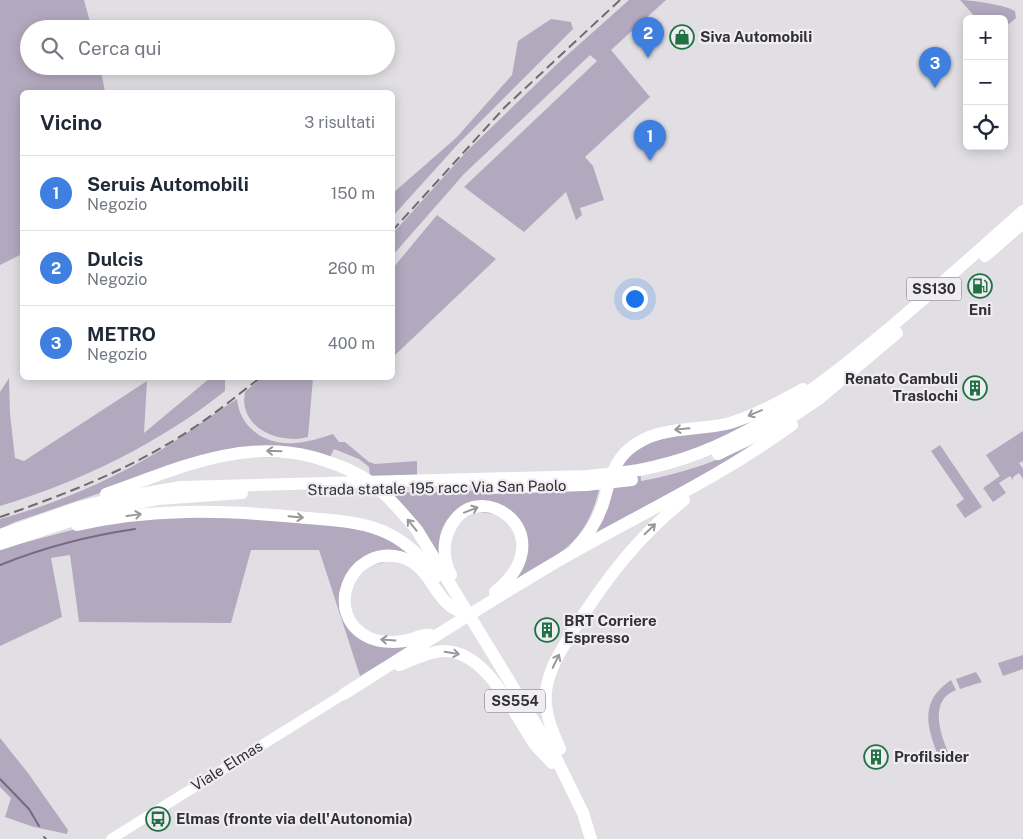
<!DOCTYPE html>
<html lang="it">
<head>
<meta charset="utf-8">
<style>
	:root { --surface:#fff; --page:#f6f6f7; --text:#1f2937; --muted:#747a83; --line:#e0e1e3; --accent:#217243 }
	body { margin:0; font-family:"Public Sans",sans-serif; background:var(--page); color:var(--text) }
	.controls { position:absolute; right:15px; top:15px; display:grid; overflow:hidden; border-radius:8px; box-shadow:0 2px 12px #0003 }
	.controls button { width:45px; height:45px; display:grid; place-items:center; padding:0; border:0; border-bottom:1px solid var(--line); background:var(--surface); color:var(--text); font:25px sans-serif }
	.you { position:absolute; left:634px; top:298px; width:18px; height:18px; margin:-12px; border:4px solid #fff; border-radius:50%; background:#1a73e8; box-shadow:0 0 0 8px #1a73e833 }
	.badge { display:grid; place-items:center; width:32px; height:32px; border-radius:50%; background:var(--accent); color:#fff; font-size:16px; font-weight:700 }
	.pin { position:absolute; translate:-50% -41px; filter:drop-shadow(0 1px 2px #0008) }
	.pin::after { content:''; position:absolute; top:26px; width:18px; height:15px; background:inherit; clip-path:polygon(0 0,100% 0,50% 100%) }
	.list { margin:0; padding:0; list-style:none }
	h2 { display:flex; justify-content:space-between; align-items:center; height:65px; margin:0; padding:0 20px; font-size:21px }
	h2 small { font-size:16px; font-weight:400; color:var(--muted) }
	.list li { display:grid; grid-template-columns:32px 1fr auto; gap:15px; align-items:center; box-sizing:border-box; height:75px; padding:0 20px; border-top:1px solid var(--line) }
	.list b { display:block; font-size:19px; white-space:nowrap }
	.list p { margin:0; font-size:16px; white-space:nowrap; color:var(--muted) }
	.list em { font-size:16px; font-style:normal; color:var(--muted) }
	.icon { flex:none; width:28px; height:28px; fill:none; stroke:currentColor; stroke-width:2; stroke-linecap:round; stroke-linejoin:round }
	.map { position:relative; flex:none; width:1023px; height:839px; overflow:hidden }
	.search { position:absolute; background:var(--surface); box-shadow:0 2px 12px #0003; left:20px; top:20px; width:375px; height:55px; display:flex; align-items:center; gap:12px; box-sizing:border-box; padding:0 18px; border-radius:28px; color:var(--muted); font-size:19px }
	.panel { position:absolute; background:var(--surface); box-shadow:0 2px 12px #0003; left:20px; top:90px; width:375px; height:290px; border-radius:8px }
	.map>svg:first-child { display:block }
	.green { fill:#b3a9bf }
	.lines { fill:none; stroke-linecap:round; stroke-linejoin:round }
	.stream { stroke:#766a82; stroke-width:2 }
	.major { stroke:#fff; stroke-width:10 }
	.highway { stroke:#fff; stroke-width:12 }
	.rail { stroke:#6d6b6e; stroke-width:2; stroke-dasharray:10 5; stroke-linecap:butt }
	.oneway { stroke:#989898 }
	.labels { text-anchor:middle; stroke-width:4.5; stroke-linejoin:round; paint-order:stroke }
	.shield { fill:#efecf2; stroke:#6a686c; stroke-width:1 }
	.shield-label { font-size:14px; font-weight:bold; fill:#313032 }
	.poi-label { font-size:15px; font-weight:bold; fill:#313032; stroke:#efecf2; text-anchor:start }
	.street-label { font-size:15px; fill:#313032; stroke:#efecf2 }
</style>
</head>
<body>
<div class="map">
<svg width="1023" height="839" viewBox="0 0 1023 839">
	<rect width="100%" height="100%" fill="#e1dfe4"/>
	<g class="green">
		<polygon points="0,0 84,0 92,29 29,29 29,66 100,66 105,92 22,92 22,254 0,265"/>
		<polygon points="629,0 666,0 611,50 650,97 585,157 593,166 604,200 580,208 582,215 576,220 566,192 524,232 464,187 597,61 590,55 464,174 393,255 393,233 468,150 556,65"/>
		<path d="M960 0C971 0 1006 5 1015 11L1016 18 1004 28V19H977Z"/>
		<polygon points="551,19 571,22 573,29 459,143 393,216 393,193 456,138 512,75 518,41"/>
		<polygon points="437,215 496,259 393,357 393,268"/>
		<path d="M9 378 10 414 15 458 24 461 147 381 144 433 210 378H225V391C158 444 82 481 0 506V392Z"/>
		<path d="M261 378H313L308 437C278 445 238 427 245 392Z"/>
		<path d="M237 399C240 429 267 446 295 443 308 442 321 438 333 434L339 442H345L369 462 375 464 417 461V476L385 477 406 492 413 493 600 486C586 545 562 551 516 581L513 580 518 574 516 517 458 509C441 522 437 537 440 557L370 477 369 467 359 459 334 449 330 457 203 458 15 522 0 529V519C56 504 111 480 161 450 187 434 211 415 237 399Z"/>
		<path d="M772 412 698 449 640 464 641 481C683 474 722 459 761 441L756 446 589 537 617 466 639 445Z"/>
		<polygon points="1023,431 1023,461 1019,463 1023,469 1023,479 1019,473 1013,477 1013,480 1010,476 999,483 1006,493 993,502 983,488 1000,476 986,455"/>
		<polygon points="940,445 982,507 965,518 956,505 964,499 931,451"/>
		<polygon points="170,514 335,525 369,532 390,540 410,555 352,571 347,622 408,647 360,676 319,550 251,550 231,623 79,622 70,555 51,558 62,617 0,646 0,549 91,525"/>
		<polygon points="1023,655 1023,669 1003,676 998,663"/>
		<polygon points="976,672 982,682 960,689 956,679"/>
		<path d="M951 680 956 690C929 700 940 733 948 752L938 755C926 725 920 701 951 680Z"/>
		<polygon points="0,738 28,773 68,830 67,834 34,827 5,817 11,798 0,787"/>
	</g>
	<g class="lines">
		<g class="stream">
			<path d="M0 565C45 547 87 536 135 529"/>
			<polyline points="0,779 29,809 39,826"/>
			<polyline points="44,837 46,839"/>
		</g>
		<polyline class="major" points="111,839 344,694"/>
		<g class="highway">
			<polyline points="985,256 1023,223"/>
			<polyline points="718,454 789,419 820,398 897,333"/>
			<polyline points="485,488 586,485 632,480"/>
			<path d="M106 494C175 470 238 438 313 457 334 463 354 470 372 483 389 496 403 514 417 530L554 754 583 813 591 839"/>
			<path d="M77 525C150 508 223 510 296 517 327 520 361 520 389 534 409 544 424 559 436 577"/>
			<path d="M0 535 80 507 117 498 181 487 587 476C604 474 622 473 639 470 728 454 801 401 869 345 922 302 972 256 1023 211"/>
			<polyline points="0,544 107,509 158,499 242,493"/>
			<path d="M575 549C588 536 597 522 603 504 609 484 612 464 628 450 658 424 695 432 730 423 756 415 779 402 803 389"/>
			<path d="M451 575C443 559 442 544 450 528 477 472 567 534 495 592"/>
			<path d="M430 635C424 634 418 637 412 639 400 643 382 643 370 638 322 617 348 545 400 557 431 565 433 599 457 610"/>
			<path d="M399 665C413 660 427 652 443 651 487 650 514 715 536 746 541 752 547 757 552 763"/>
			<path d="M344 694C417 648 489 601 563 558 640 514 720 477 792 425"/>
			<path d="M560 749C552 731 544 712 546 691 549 666 565 644 578 623 608 576 640 535 684 500"/>
		</g>
		<g class="rail">
			<polyline points="392,231 505,107 620,0"/>
			<path d="M0 517C69 493 139 466 199 424 220 410 240 393 260 378"/>
		</g>
	</g>
	<defs><path id="oneway-shaft" d="M-6 0H5M1.5-3L5.5 0L1.5 3" fill="none" stroke-width="1.6" stroke-linecap="round" stroke-linejoin="round" transform="scale(1.25)"/></defs>
	<g class="oneway">
		<use href="#oneway-shaft" transform="translate(755 413) rotate(157)"/>
		<use href="#oneway-shaft" transform="translate(682 429) rotate(175)"/>
		<use href="#oneway-shaft" transform="translate(274 451) rotate(-178)"/>
		<use href="#oneway-shaft" transform="translate(471 510) rotate(-21)"/>
		<use href="#oneway-shaft" transform="translate(134 515) rotate(-8)"/>
		<use href="#oneway-shaft" transform="translate(296 517) rotate(5)"/>
		<use href="#oneway-shaft" transform="translate(412 525) rotate(-129)"/>
		<use href="#oneway-shaft" transform="translate(650 529) rotate(-44)"/>
		<use href="#oneway-shaft" transform="translate(388 640) rotate(-176)"/>
		<use href="#oneway-shaft" transform="translate(452 653) rotate(10)"/>
		<use href="#oneway-shaft" transform="translate(556 661) rotate(-64)"/>
	</g>
	<defs>
		<g id="shop-ring" transform="scale(1.25)"><circle r="9.5" fill="#efecf2" stroke="#217243" stroke-width="1.5"/><path d="M-5-2.5h2.3a2.7 3.5 0 0 1 5.4 0H5L5.5 6h-11ZM-1.5-2.5h3a1.5 2.3 0 0 0-3 0Z" fill="#217243"/></g>
		<g id="fuel-ring" transform="scale(1.25)"><circle r="9.5" fill="#efecf2" stroke="#217243" stroke-width="1.5"/><path d="M-5.5-6h7V0h2V4h1.3V-2.5L3-4.5l.8-.8L6-3V5H2.5V1h-1V6h-7ZM-4.2-4.7v3.2H.2V-4.7Z" fill="#217243"/></g>
		<g id="building-ring" transform="scale(1.25)"><circle r="9.5" fill="#efecf2" stroke="#217243" stroke-width="1.5"/><path d="M-4-6H4V6H1V3H-1V6H-4ZM-2.5-4.3h1.7v1.8h-1.7ZM.8-4.3h1.7v1.8H.8ZM-2.5-1h1.7V.8h-1.7ZM.8-1h1.7V.8H.8Z" fill="#217243"/></g>
		<g id="bus-ring" transform="scale(1.25)"><circle r="9.5" fill="#efecf2" stroke="#217243" stroke-width="1.5"/><path d="M-5-6H5V4H4V6H2V4H-2V6H-4V4H-5ZM-3.5-4V0h7V-4ZM-3.5 1.2v1.5H-2V1.2ZM2 1.2v1.5H3.5V1.2Z" fill="#217243"/></g>
	</defs>
	<g fill-rule="evenodd">
		<use href="#shop-ring" x="682" y="37"/>
		<use href="#fuel-ring" x="980" y="286"/>
		<use href="#building-ring" x="975" y="388"/>
		<use href="#building-ring" x="547" y="630"/>
		<use href="#building-ring" x="876" y="757"/>
		<use href="#bus-ring" x="158" y="819"/>
	</g>
	<g class="labels">
		<g class="shield">
			<rect x="906.5" y="277.5" width="55" height="23" rx="4"/>
			<rect x="485" y="689.5" width="60" height="23" rx="4"/>
		</g>
		<g class="shield-label">
			<text x="934" y="294">SS130</text>
			<text x="515" y="706">SS554</text>
		</g>
		<g class="poi-label">
			<text x="700" y="42">Siva Automobili</text>
			<text x="980" y="315" text-anchor="middle">Eni</text>
			<text x="958" y="384" text-anchor="end">Renato Cambuli<tspan x="958" dy="17">Traslochi</tspan></text>
			<text x="564" y="626">BRT Corriere<tspan x="564" dy="17">Espresso</tspan></text>
			<text x="894" y="762">Profilsider</text>
			<text x="176" y="824">Elmas (fronte via dell'Autonomia)</text>
		</g>
		<g class="street-label">
			<text transform="translate(437 488) rotate(-1)" y="5">Strada statale 195 racc Via San Paolo</text>
			<text transform="translate(227 766) rotate(-32)" y="5">Viale Elmas</text>
		</g>
	</g>
</svg>
<div class="controls">
<button>+</button>
<button>−</button>
<button><svg class="icon" aria-label="locate" viewBox="0 0 24 24"><circle cx="12" cy="12" r="6"/><path d="M12 2v4M12 18v4M2 12h4M18 12h4"/></svg></button>
</div>
<div class="you"></div>
<div class="pin badge" style="left:650px;top:161px;background:#3f7fe0">1</div>
<div class="pin badge" style="left:648px;top:58px;background:#3f7fe0">2</div>
<div class="pin badge" style="left:935px;top:88px;background:#3f7fe0">3</div>
<div class="search"><svg class="icon" aria-label="search" viewBox="0 0 24 24"><circle cx="10" cy="10" r="6"/><path d="M15 15l6 6"/></svg>Cerca qui</div>
<section class="panel">
<h2>Vicino<small>3 risultati</small></h2>
<ul class="list">
<li><span class="badge" style="background:#3f7fe0">1</span><div><b>Seruis Automobili</b><p>Negozio</p></div><em>150 m</em></li>
<li><span class="badge" style="background:#3f7fe0">2</span><div><b>Dulcis</b><p>Negozio</p></div><em>260 m</em></li>
<li><span class="badge" style="background:#3f7fe0">3</span><div><b>METRO</b><p>Negozio</p></div><em>400 m</em></li>
</ul>
</section>
</div>
</body>
</html>
